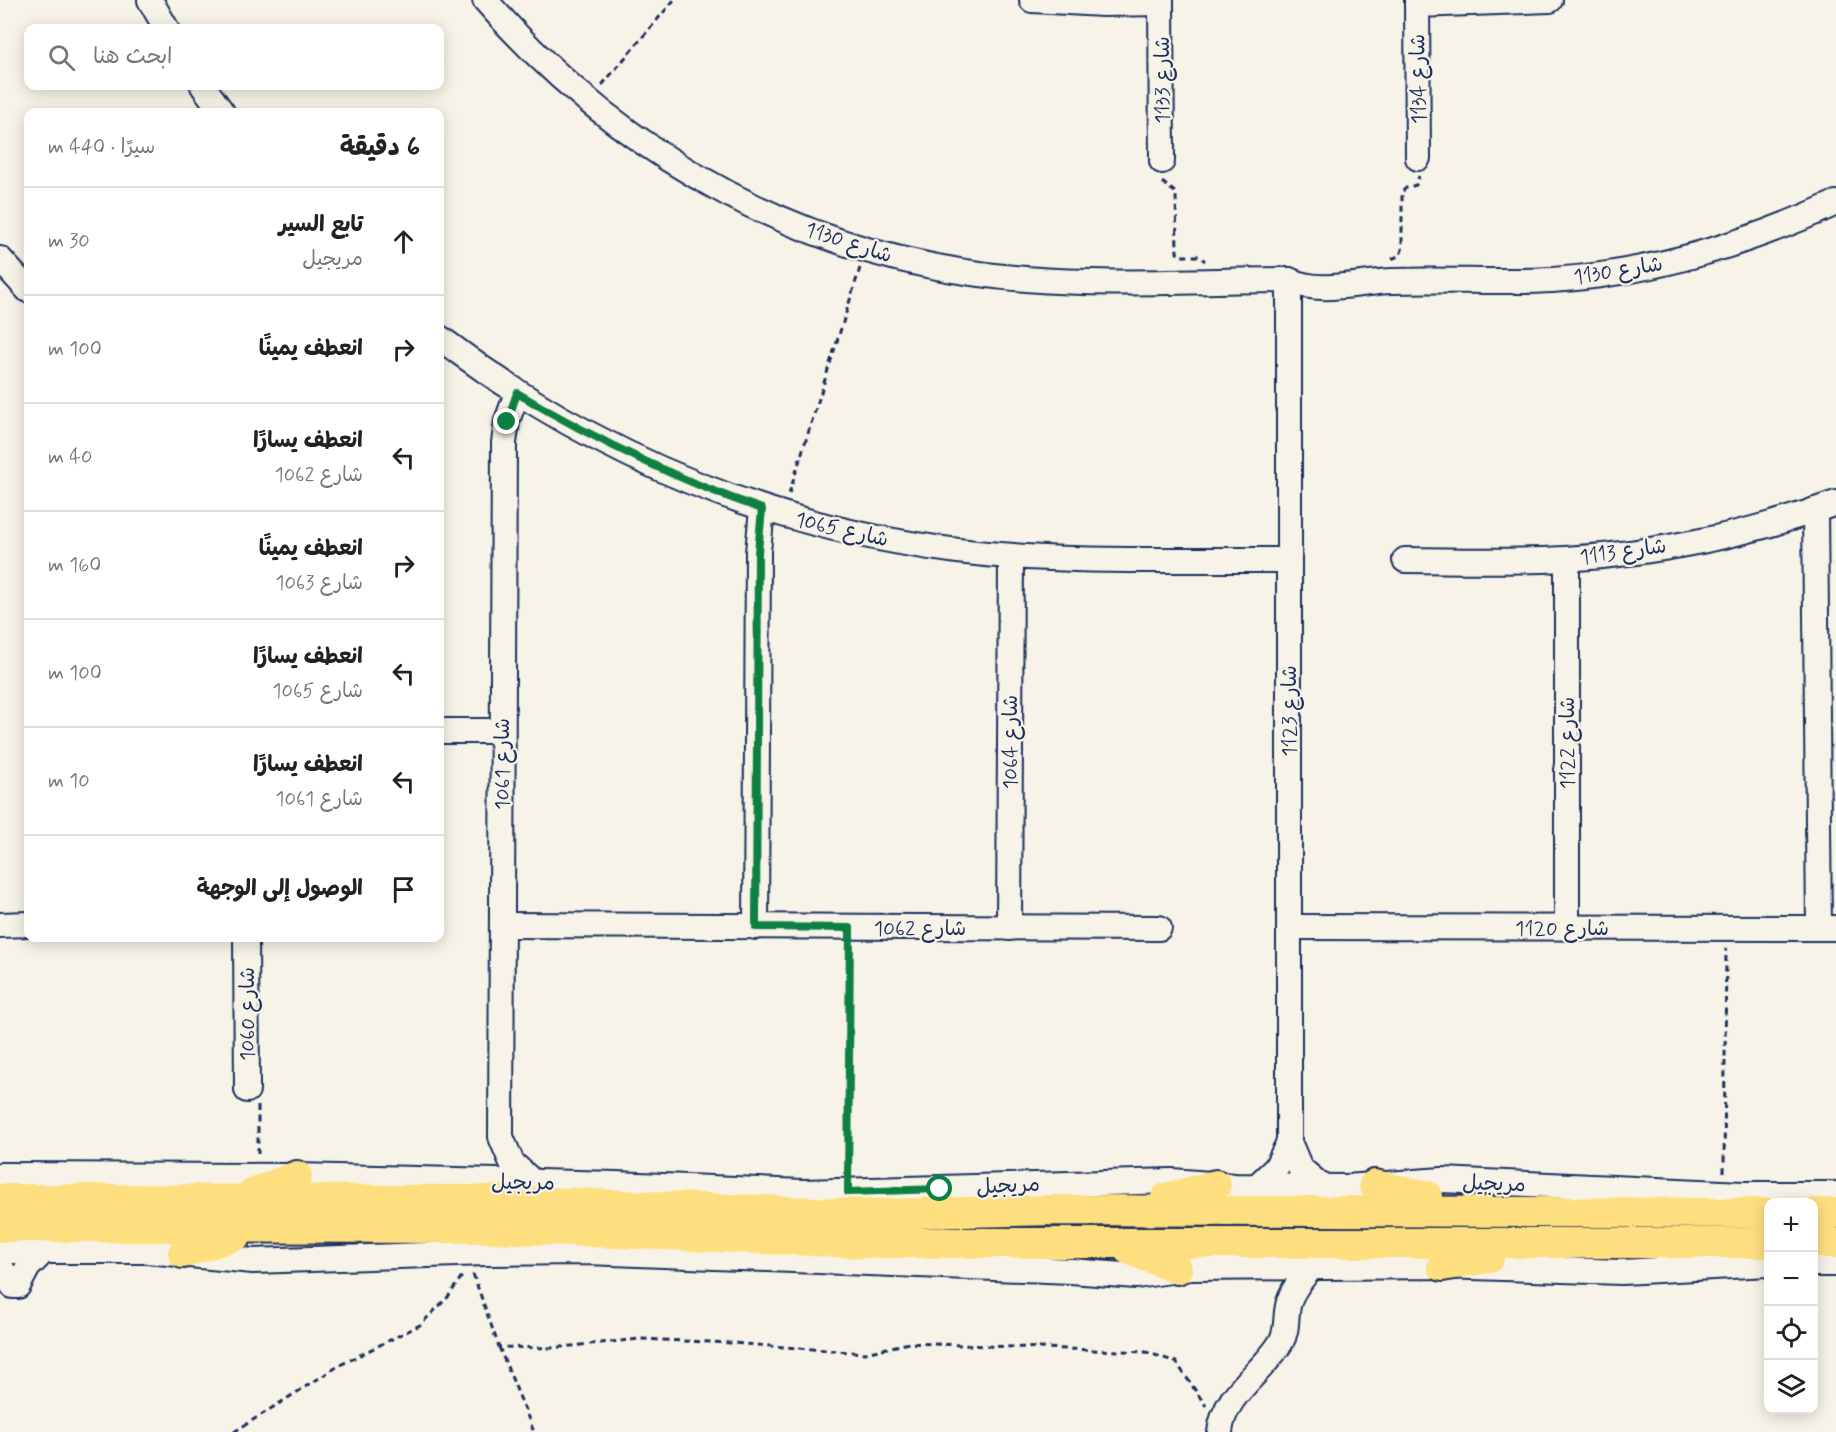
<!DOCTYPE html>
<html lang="ar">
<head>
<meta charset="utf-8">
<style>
	:root { --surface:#fff; --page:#f2f2f2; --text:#222; --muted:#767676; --line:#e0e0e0 }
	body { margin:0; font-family:Mynerve,"Playpen Sans Arabic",sans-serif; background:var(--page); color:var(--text); direction:rtl }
	.controls { position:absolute; right:18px; bottom:18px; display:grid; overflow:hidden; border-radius:12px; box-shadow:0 3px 15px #0003 }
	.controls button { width:54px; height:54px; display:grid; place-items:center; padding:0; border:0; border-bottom:2px solid var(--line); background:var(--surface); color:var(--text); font:30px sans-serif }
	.stop { position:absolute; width:18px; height:18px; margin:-14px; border:4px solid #0b8043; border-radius:50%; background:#fff }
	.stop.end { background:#0b8043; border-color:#fff; box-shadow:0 2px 6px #0008 }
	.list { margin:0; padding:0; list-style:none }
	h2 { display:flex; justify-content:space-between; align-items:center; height:78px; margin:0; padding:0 24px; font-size:26px }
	h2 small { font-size:20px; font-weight:400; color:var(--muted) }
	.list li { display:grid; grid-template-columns:39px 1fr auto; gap:18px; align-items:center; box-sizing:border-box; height:108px; padding:0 24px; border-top:2px solid var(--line) }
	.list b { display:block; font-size:22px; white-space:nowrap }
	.list p { margin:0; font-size:20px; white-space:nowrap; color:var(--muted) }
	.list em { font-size:20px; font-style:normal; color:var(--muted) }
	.icon { flex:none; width:33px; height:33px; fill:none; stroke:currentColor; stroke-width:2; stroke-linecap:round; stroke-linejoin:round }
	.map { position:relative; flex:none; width:1836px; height:1432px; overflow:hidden; direction:ltr }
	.search { position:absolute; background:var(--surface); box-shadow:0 3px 15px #0003; left:24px; top:24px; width:420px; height:66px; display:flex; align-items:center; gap:15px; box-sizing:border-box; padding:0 21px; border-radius:12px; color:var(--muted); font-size:22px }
	.panel { position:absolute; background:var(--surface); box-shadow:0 3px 15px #0003; left:24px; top:108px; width:420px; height:834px; border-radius:12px; direction:rtl }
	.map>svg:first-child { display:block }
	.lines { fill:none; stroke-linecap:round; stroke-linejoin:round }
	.minor-casing { stroke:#1b2f5e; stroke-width:28 }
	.major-casing { stroke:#1b2f5e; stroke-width:34 }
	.path { stroke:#1b2f5e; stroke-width:3; stroke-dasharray:6 4.5; stroke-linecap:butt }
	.minor { stroke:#f7f3e8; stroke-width:24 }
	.major { stroke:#fedf80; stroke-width:30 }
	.route { stroke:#0b8043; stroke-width:8 }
	.labels { text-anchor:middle; stroke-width:4.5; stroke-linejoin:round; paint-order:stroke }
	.street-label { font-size:21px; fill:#1b2f5e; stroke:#f7f3e8 }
</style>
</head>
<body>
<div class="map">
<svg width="1836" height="1432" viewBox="0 0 1836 1432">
	<rect width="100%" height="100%" fill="#f7f3e8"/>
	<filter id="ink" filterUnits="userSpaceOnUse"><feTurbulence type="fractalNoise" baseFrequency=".0167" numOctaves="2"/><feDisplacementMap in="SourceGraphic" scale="12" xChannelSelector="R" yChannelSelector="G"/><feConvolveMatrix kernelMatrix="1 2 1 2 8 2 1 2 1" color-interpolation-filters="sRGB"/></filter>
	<g filter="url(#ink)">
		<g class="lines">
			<g class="minor-casing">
				<g id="minor">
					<polyline points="150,0 166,28"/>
					<path d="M485 0C624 160 813 263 1026 279 1113 286 1202 280 1289 280 1320 295 1360 282 1392 281 1446 279 1499 283 1552 280 1651 274 1746 244 1836 203"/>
					<polyline points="1032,0 1103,4 1161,3"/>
					<polyline points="1161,0 1162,161"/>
					<polyline points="1417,0 1418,158"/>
					<polyline points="1417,5 1550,0"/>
					<polyline points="203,86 222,112"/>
					<polyline points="0,259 28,290"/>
					<polyline points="1289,280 1289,1142 1300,1168 1321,1186"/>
					<path d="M440 338C593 454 767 527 958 551 1067 564 1179 559 1289 560"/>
					<polyline points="517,393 507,421 504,443 501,1137 512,1163 533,1182"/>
					<polyline points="1815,510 1819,928"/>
					<polyline points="1567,559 1567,928"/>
					<path d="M1405 560C1458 561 1511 562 1565 559 1655 554 1751 534 1836 503"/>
					<polyline points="440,731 502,731"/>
					<polyline points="0,925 28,924"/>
					<polyline points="502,925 1159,928"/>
					<polyline points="756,927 758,552 762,509"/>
					<polyline points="1289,927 1836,928"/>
					<polyline points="1009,928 1011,556"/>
					<polyline points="246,938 247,1090"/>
					<polyline points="0,1175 297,1176 616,1184 803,1192 1172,1181 1235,1186 1346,1187 1442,1180 1743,1194 1836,1194"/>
					<polyline points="1257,1186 1276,1168 1289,1142"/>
					<polyline points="0,1251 147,1251 253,1261 486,1253 587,1252 1071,1271 1136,1276 1191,1268 1442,1266 1622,1272 1768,1264"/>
					<polyline points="1814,1264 1836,1264"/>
					<polyline points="0,1266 13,1286 18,1286 28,1267 44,1251"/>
					<path d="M1220 1432C1224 1393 1263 1373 1281 1342 1288 1330 1285 1319 1288 1306 1290 1292 1303 1277 1312 1267"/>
				</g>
			</g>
			<g class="major-casing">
				<g id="major">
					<polyline points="1374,1185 1428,1196"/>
					<polyline points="252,1193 297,1176"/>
					<polyline points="1166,1198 1216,1185"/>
					<polyline points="0,1199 494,1200 867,1214 1058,1210 1768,1213"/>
					<polyline points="1814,1213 1836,1213"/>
					<polyline points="0,1227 493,1228 859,1243 1768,1243"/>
					<polyline points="1814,1243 1836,1243"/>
					<polyline points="1128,1249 1177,1269"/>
					<polyline points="183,1253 237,1235"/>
					<polyline points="1442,1266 1489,1258"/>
				</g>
			</g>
			<g class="path">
				<polyline points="602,85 674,0"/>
				<polyline points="1162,182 1176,193 1177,253 1181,256 1199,256 1205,261"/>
				<polyline points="1392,259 1400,255 1402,250 1402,192 1406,188 1416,185 1419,176"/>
				<polyline points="789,494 860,268"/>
				<polyline points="258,1106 258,1157"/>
				<polyline points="848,1170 850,945"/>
				<polyline points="1724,1172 1726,948"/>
				<polyline points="473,1274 499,1347 551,1348 640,1339 731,1343 865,1353 909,1343 1146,1352 1176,1362 1206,1406"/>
				<polyline points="499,1347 534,1432"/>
				<polyline points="234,1432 340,1365 420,1325 448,1297 464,1273"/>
			</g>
			<use href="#minor" class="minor"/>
			<use href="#major" class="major"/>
		</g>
	</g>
	<g class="lines" filter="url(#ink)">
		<path class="route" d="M507 422 517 393C596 440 675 479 762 509L758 552 756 927 850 928 848 1192 940 1189"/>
	</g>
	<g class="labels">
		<g class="street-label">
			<text transform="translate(1418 79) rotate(-91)" y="7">شارع 1134</text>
			<text transform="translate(1162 80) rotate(-90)" y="7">شارع 1133</text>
			<text transform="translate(849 242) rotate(18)" y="7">شارع 1130</text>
			<text transform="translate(1618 270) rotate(-9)" y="7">شارع 1130</text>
			<text transform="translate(842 529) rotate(13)" y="7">شارع 1065</text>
			<text transform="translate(1623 551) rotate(-8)" y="7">شارع 1113</text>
			<text transform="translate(1289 711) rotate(-90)" y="7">شارع 1123</text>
			<text transform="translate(1010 742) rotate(-90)" y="7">شارع 1064</text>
			<text transform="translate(1567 743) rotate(-90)" y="7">شارع 1122</text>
			<text transform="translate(502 764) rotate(-90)" y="7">شارع 1061</text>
			<text x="920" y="935">شارع 1062</text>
			<text x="1562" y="935">شارع 1120</text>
			<text transform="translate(247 1014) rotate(-90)" y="7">شارع 1060</text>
			<text transform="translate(523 1182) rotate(1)" y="7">مريجيل</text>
			<text transform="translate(1494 1183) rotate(2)" y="7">مريجيل</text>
			<text transform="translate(1008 1185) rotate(-3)" y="7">مريجيل</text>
		</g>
	</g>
</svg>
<div class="controls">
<button>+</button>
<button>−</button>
<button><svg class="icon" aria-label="locate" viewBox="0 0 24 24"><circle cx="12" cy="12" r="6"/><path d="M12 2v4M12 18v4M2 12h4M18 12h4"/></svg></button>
<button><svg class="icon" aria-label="layers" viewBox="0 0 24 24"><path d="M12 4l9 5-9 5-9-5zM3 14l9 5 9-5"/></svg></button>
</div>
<div class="stop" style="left:940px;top:1189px"></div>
<div class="stop end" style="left:507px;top:422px"></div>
<div class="search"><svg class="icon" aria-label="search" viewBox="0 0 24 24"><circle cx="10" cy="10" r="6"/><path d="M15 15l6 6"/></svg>ابحث هنا</div>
<section class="panel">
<h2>6 دقيقة<small>سيرًا · 440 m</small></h2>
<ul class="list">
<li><svg class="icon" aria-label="ahead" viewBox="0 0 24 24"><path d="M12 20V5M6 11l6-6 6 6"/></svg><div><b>تابع السير</b><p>مريجيل</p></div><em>30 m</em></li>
<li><svg class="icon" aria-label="right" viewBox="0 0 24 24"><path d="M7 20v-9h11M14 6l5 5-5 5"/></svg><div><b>انعطف يمينًا</b></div><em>100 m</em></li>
<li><svg class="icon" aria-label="left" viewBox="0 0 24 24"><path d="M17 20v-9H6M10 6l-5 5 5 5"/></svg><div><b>انعطف يسارًا</b><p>شارع 1062</p></div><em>40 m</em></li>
<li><svg class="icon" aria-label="right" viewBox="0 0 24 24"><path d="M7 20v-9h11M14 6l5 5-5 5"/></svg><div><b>انعطف يمينًا</b><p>شارع 1063</p></div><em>160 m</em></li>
<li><svg class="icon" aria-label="left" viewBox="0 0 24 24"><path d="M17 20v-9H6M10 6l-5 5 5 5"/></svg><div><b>انعطف يسارًا</b><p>شارع 1065</p></div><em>100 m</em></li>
<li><svg class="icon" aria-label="left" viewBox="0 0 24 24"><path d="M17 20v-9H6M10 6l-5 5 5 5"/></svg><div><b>انعطف يسارًا</b><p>شارع 1061</p></div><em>10 m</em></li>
<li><svg class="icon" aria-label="arrive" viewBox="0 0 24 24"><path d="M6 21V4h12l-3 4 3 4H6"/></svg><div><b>الوصول إلى الوجهة</b></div></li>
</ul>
</section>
</div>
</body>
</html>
